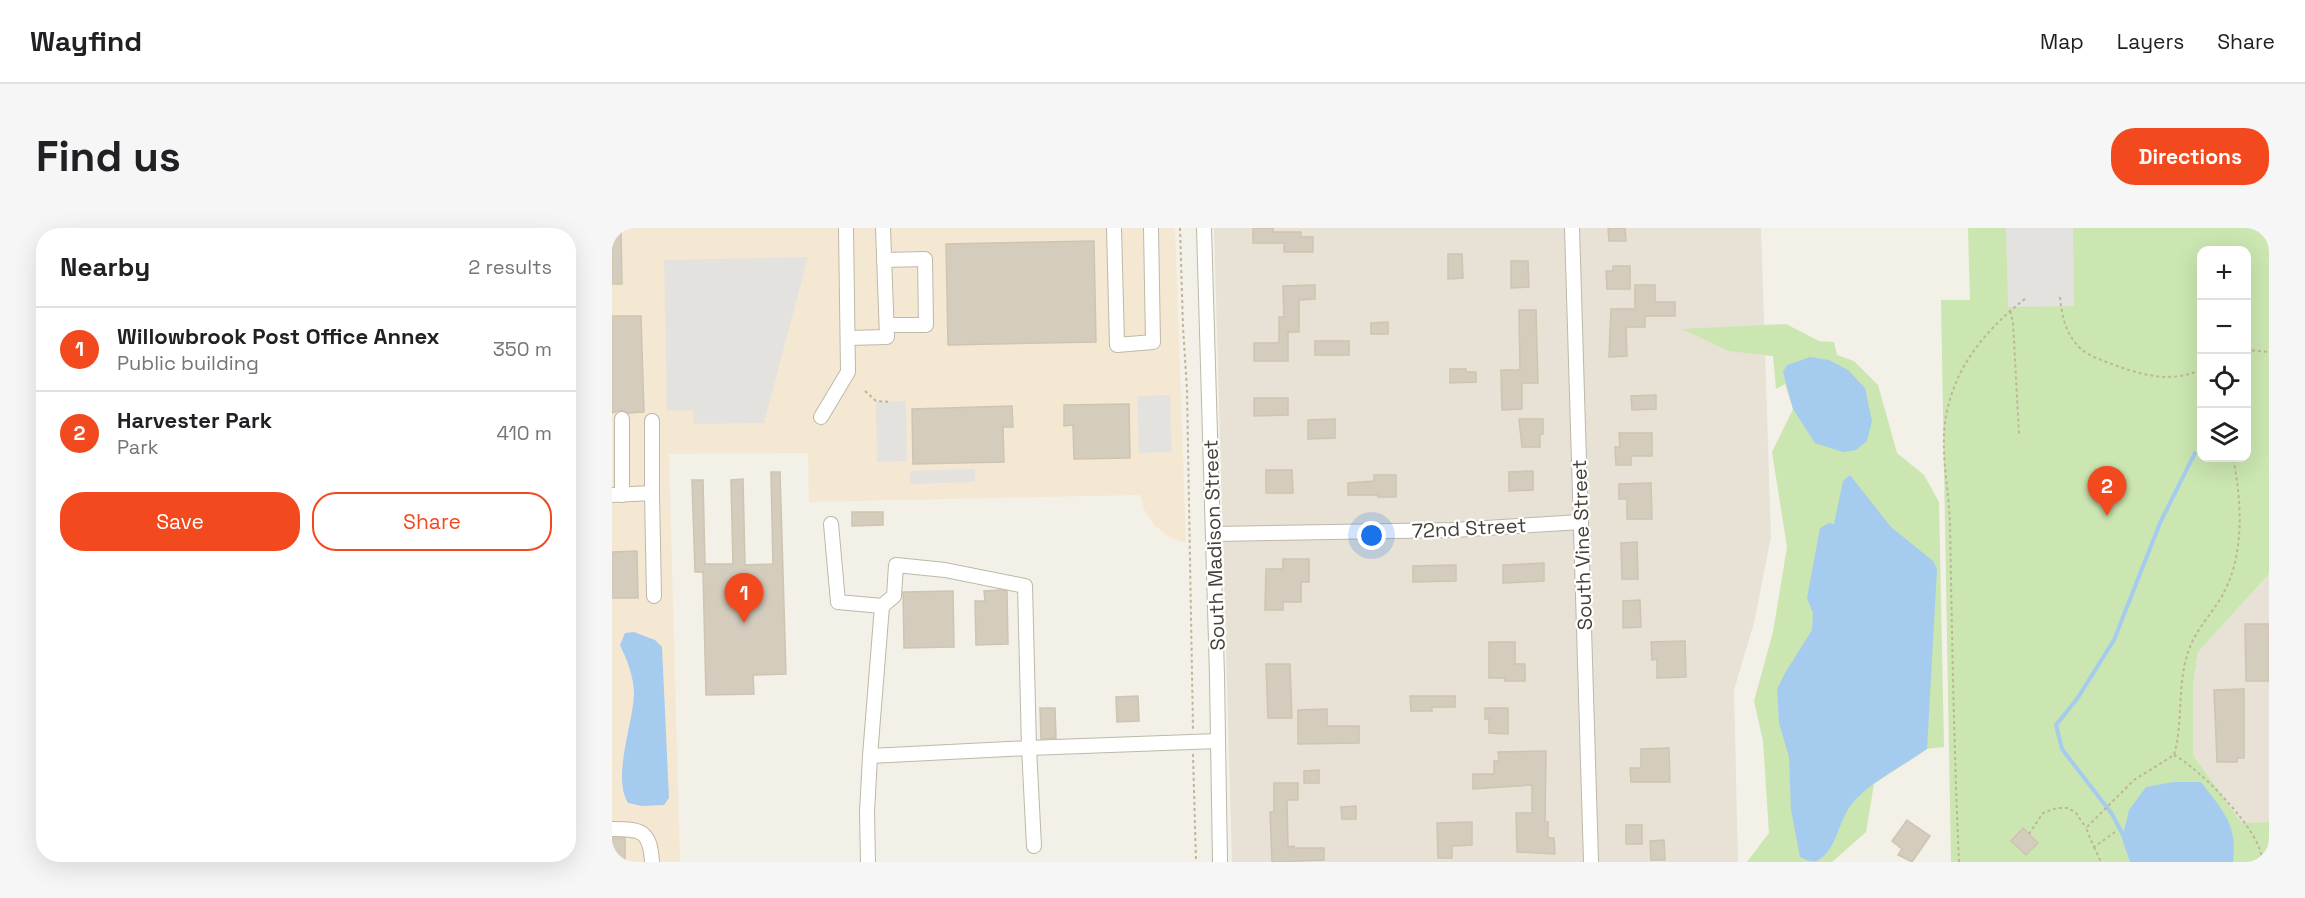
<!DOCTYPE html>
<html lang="en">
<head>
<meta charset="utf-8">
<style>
	:root { --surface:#fff; --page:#f6f6f6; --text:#202124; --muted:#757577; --line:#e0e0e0; --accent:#f3491e }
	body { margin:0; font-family:"Space Grotesk",sans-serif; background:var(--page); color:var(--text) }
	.controls { position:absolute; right:18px; top:18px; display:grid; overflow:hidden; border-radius:12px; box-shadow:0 6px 24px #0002 }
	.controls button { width:54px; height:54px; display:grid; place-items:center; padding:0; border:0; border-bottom:2px solid var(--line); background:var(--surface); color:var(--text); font:30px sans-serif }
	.you { position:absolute; left:760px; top:308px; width:21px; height:21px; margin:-15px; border:4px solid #fff; border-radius:50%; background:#1a73e8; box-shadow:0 0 0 9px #1a73e833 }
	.badge { display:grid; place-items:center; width:39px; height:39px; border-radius:50%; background:var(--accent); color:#fff; font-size:20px; font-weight:700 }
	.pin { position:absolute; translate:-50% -50px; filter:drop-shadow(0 2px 3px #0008) }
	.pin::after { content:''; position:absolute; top:32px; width:21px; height:18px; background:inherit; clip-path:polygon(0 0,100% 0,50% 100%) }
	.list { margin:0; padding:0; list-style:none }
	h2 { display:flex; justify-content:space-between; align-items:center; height:78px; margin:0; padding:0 24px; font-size:26px }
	h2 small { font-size:20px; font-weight:400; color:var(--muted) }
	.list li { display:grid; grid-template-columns:39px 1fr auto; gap:18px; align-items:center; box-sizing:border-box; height:84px; padding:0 24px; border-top:2px solid var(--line) }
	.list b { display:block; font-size:22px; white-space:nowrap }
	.list p { margin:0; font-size:20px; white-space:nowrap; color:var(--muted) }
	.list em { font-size:20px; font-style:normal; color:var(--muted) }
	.actions { display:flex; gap:12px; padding:18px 24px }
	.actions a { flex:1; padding:14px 0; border:2px solid var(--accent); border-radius:24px; text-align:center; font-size:21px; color:var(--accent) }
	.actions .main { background:var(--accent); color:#fff }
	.icon { flex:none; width:33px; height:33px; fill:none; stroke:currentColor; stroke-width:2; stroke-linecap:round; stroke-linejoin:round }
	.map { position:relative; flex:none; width:1657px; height:634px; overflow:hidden; border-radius:24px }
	header { display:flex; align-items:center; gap:36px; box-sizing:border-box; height:84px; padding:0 30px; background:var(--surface); border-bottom:2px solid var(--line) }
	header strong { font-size:28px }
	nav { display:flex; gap:33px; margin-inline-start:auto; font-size:21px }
	.intro { display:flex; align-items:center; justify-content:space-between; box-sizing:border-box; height:144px; padding:0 36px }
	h1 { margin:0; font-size:42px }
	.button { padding:15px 27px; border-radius:24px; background:var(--accent); color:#fff; font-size:21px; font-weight:700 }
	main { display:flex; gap:36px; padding:0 36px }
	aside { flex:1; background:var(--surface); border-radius:24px; box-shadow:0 6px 24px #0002 }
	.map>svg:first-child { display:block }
	.residential { fill:#e7e2d5 }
	.commercial { fill:#f4e8d3 }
	.green { fill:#cbe6b1; fill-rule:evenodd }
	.parking { fill:#e4e2df }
	.water { fill:#a5ccee }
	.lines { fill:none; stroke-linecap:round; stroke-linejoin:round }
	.stream { stroke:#a5ccee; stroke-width:4 }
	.building { fill:#d4ccbd; stroke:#cfc4b0; stroke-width:1.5 }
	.minor-casing { stroke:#beb8aa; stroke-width:16 }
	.path { stroke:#bfb59b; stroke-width:2; stroke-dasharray:3 3; stroke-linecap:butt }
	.minor { stroke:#fff; stroke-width:14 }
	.labels { text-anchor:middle; stroke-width:4.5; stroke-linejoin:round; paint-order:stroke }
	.street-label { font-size:20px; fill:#464036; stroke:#fff }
</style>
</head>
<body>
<header>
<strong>Wayfind</strong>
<nav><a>Map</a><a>Layers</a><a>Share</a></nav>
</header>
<div class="intro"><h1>Find us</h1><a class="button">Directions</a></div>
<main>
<aside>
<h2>Nearby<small>2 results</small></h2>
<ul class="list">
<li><span class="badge">1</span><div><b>Willowbrook Post Office Annex</b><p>Public building</p></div><em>350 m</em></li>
<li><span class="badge">2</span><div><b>Harvester Park</b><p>Park</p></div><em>410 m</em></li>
</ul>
<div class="actions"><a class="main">Save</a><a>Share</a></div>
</aside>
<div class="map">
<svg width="1657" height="634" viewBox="0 0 1657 634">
	<rect width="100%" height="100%" fill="#f3f0e7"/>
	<g class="residential">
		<polygon points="602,0 1149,0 1159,309 1142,395 1122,462 1126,634 620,634"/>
		<polygon points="1657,346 1657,594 1630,595 1581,527 1581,456 1586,424"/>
	</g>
	<polygon class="commercial" points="0,0 563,0 574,315 559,310 543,298 532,281 528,267 197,274 196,225 57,226 68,634 0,634"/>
	<g class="green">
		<path d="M1356 0H1657V346L1586 424 1581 456V527L1630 595 1657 594V634H1339L1329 72H1358ZM1590 22H1634V230H1590Z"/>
		<polygon points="1174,96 1207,113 1222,114 1225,127 1242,133 1266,157 1285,225 1312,247 1327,274 1332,519 1315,521 1262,556 1254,604 1220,634 1135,634 1157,605 1151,513 1142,473 1161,404 1175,319 1160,224 1181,181 1173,156 1164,161 1161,128 1117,123 1070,101"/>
	</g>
	<g class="parking">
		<polygon points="1394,0 1461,0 1462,78 1396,79"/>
		<polygon points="196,29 152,195 81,196 81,182 55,183 52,32"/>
		<polygon points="558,167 560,224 527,225 525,168"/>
		<polygon points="294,173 295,233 265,234 264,174"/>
		<polygon points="363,241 363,254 298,256 298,243"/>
	</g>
	<g class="water">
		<polygon points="1198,129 1217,132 1236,142 1253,160 1260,193 1255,213 1244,222 1231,224 1203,215 1181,181 1171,144 1175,137"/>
		<path d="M1238 247 1279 299 1321 333 1325 341 1315 521C1290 539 1258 553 1239 577 1226 594 1225 622 1205 633 1199 634 1194 632 1188 629L1179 582 1177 529 1167 495 1165 461 1173 445 1200 402 1201 385 1195 370 1208 300 1217 295 1222 296 1231 253Z"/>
		<path d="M22 404 43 412 50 419 57 570 52 577 30 578 16 575C0 549 21 496 22 466 22 449 15 432 8 417L13 405Z"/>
		<path d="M1561 554H1589C1610 582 1626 596 1621 634H1518L1510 611 1517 582 1534 559Z"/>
	</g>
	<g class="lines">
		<polyline class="stream" points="1511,607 1500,586 1450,521 1444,497 1465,471 1502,412 1548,295 1583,225"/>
	</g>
	<g class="building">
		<polygon points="0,0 9,0 10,56 0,56"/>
		<polygon points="641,0 661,0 661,4 689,4 689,9 701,9 701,24 672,24 672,15 641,15"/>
		<polygon points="996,0 1013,0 1014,13 997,13"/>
		<polygon points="482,13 484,114 336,117 334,16"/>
		<polygon points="836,26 850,26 851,50 836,51"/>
		<polygon points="899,33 916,33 917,59 899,60"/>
		<polygon points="1001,38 1018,38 1018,61 995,61 994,43 1001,43"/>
		<polygon points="703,57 703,71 687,72 687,104 676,104 676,133 642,133 642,115 667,115 667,89 672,89 671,58"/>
		<polygon points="1023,57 1043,57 1043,74 1063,74 1063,88 1033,88 1033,99 1014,99 1015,128 997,129 999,81 1023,81"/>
		<polygon points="907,82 924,82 926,155 910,155 910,181 890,182 889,142 908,142"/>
		<polygon points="0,88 29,88 32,184 16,185 9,182 0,185"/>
		<polygon points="776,94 776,106 759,106 759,95"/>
		<rect x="703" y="113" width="34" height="14"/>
		<polygon points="838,141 854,141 854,144 864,144 864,154 838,155"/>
		<polygon points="1044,167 1044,181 1020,182 1019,168"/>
		<polygon points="642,170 676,170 676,187 642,188"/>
		<polygon points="517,176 518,230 462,231 461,197 452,198 452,177"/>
		<polygon points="400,178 401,199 391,199 392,234 301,236 300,181"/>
		<polygon points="723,191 723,210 696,211 696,192"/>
		<polygon points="907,191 931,191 931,206 928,206 928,219 910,219"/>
		<polygon points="1007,205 1040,205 1040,228 1019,228 1019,237 1004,237 1003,219 1008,219"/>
		<polygon points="654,242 680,242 681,265 654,265"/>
		<polygon points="921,243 921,262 897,263 897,244"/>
		<polygon points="159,244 168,244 174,446 141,447 142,466 94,467 91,344 83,344 80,252 91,252 93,336 121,336 119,252 131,251 133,337 161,336"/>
		<polygon points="762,247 784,247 784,269 766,269 766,267 736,267 736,255 762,253"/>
		<polygon points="1039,255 1040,291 1015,291 1015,271 1007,271 1007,256"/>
		<polygon points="240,284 271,284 271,297 240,298"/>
		<polygon points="1025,314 1026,351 1010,351 1009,315"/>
		<polygon points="25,323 26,370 0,370 0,324"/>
		<polygon points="671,331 697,331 697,354 689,354 689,374 671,374 671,382 653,382 654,341 671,341"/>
		<polygon points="932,335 932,353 891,355 891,337"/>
		<polygon points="844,337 844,353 801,354 801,338"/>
		<polygon points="389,362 395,363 396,416 364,417 363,373 373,373 372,363"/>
		<polygon points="341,363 342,419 292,420 291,364"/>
		<polygon points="1028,372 1029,399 1011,400 1011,373"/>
		<polygon points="1633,396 1657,396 1657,453 1634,453"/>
		<polygon points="1073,413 1074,449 1045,450 1045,431 1040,432 1039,414"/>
		<polygon points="877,414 903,414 903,436 913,436 913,453 893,453 893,450 877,450"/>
		<polygon points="654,436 678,436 680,490 656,490"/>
		<polygon points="1632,461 1632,530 1625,530 1625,534 1605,534 1602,462"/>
		<polygon points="526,468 527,493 505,494 504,469"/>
		<polygon points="798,468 843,468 843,479 820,479 820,483 799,483"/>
		<polygon points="428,480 443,480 444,510 429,511"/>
		<polygon points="873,480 896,480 896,506 877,505 877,491 873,491"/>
		<polygon points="715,481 715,498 747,498 747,515 686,516 686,482"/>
		<polygon points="1057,520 1058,554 1019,554 1018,540 1029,540 1029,521"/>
		<polygon points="934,523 933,594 936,594 936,610 942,610 943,626 905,624 904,585 920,585 920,557 861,561 861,546 882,546 882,533 887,533 886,524"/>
		<polygon points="707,542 707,555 692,555 692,543"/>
		<polygon points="662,555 686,555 686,572 675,572 676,619 682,618 682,620 712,620 712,632 660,634 658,584 662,584"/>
		<polygon points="744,578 744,591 730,591 729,579"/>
		<polygon points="1295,592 1318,608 1300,634 1286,627 1290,621 1280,613"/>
		<polygon points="860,594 860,617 840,618 840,630 826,630 825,595"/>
		<rect x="1014" y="597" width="16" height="19"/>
		<polygon points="1411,600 1426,615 1414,627 1399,613"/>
		<rect x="0" y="610" width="13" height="24"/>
		<polygon points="1052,612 1053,632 1039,632 1038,613"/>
	</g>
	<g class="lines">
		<g class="minor-casing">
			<g id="minor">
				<polyline points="502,0 505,117 541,114 539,0"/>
				<polyline points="592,0 605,448 608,634"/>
				<polyline points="960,0 979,634"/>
				<polyline points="272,32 313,31 314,97 275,97"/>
				<polyline points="236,110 275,109 271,0"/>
				<polyline points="209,189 236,144 234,0"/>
				<polyline points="10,191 10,267"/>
				<polyline points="40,193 40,265"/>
				<polyline points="0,267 40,265 42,368"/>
				<polyline points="219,296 226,374 270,378 258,528 417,520 422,618"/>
				<polyline points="601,306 842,302 969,294"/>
				<polyline points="270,378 282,368 284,337 333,342 413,358 417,520 606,513"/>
				<path d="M0 601C29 601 38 602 40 634"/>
				<polyline points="256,634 255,584 258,528"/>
			</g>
		</g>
		<g class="path">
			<polyline points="568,0 571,99 575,162 581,502"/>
			<path d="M1448 69C1450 88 1453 105 1468 120 1477 128 1489 132 1500 136 1529 147 1560 156 1590 141"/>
			<polyline points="1398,83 1401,94 1407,206"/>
			<polyline points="1634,122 1657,124"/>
			<polyline points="1634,139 1639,121"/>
			<polyline points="253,163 264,173 279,174"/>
			<polyline points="581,526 584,634"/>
			<path d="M1562 527C1587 540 1652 605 1650 634"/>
			<path d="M1503 604 1482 619 1474 600 1522 552 1562 527C1572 492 1564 454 1578 419 1585 401 1600 385 1610 368 1633 327 1630 274 1621 230"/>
			<polyline points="1417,606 1431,585 1445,580 1456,580 1464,585 1474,600"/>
			<polyline points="1482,619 1489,634"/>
			<path d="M1347 634C1342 522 1340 409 1338 297 1337 258 1326 217 1336 179 1347 133 1377 99 1414 70"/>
		</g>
		<use href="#minor" class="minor"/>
	</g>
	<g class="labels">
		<g class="street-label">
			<text transform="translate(857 300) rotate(-3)" y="7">72nd Street</text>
			<text transform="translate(602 317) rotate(-92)" y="7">South Madison Street</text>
			<text transform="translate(970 317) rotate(-92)" y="7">South Vine Street</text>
		</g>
	</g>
</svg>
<div class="controls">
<button>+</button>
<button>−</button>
<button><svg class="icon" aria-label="locate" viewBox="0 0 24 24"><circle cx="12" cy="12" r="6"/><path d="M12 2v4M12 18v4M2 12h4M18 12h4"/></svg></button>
<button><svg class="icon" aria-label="layers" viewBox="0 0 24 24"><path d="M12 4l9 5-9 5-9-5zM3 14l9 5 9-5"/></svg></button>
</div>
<div class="you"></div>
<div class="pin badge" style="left:132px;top:395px">1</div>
<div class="pin badge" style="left:1495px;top:288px">2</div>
</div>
</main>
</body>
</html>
